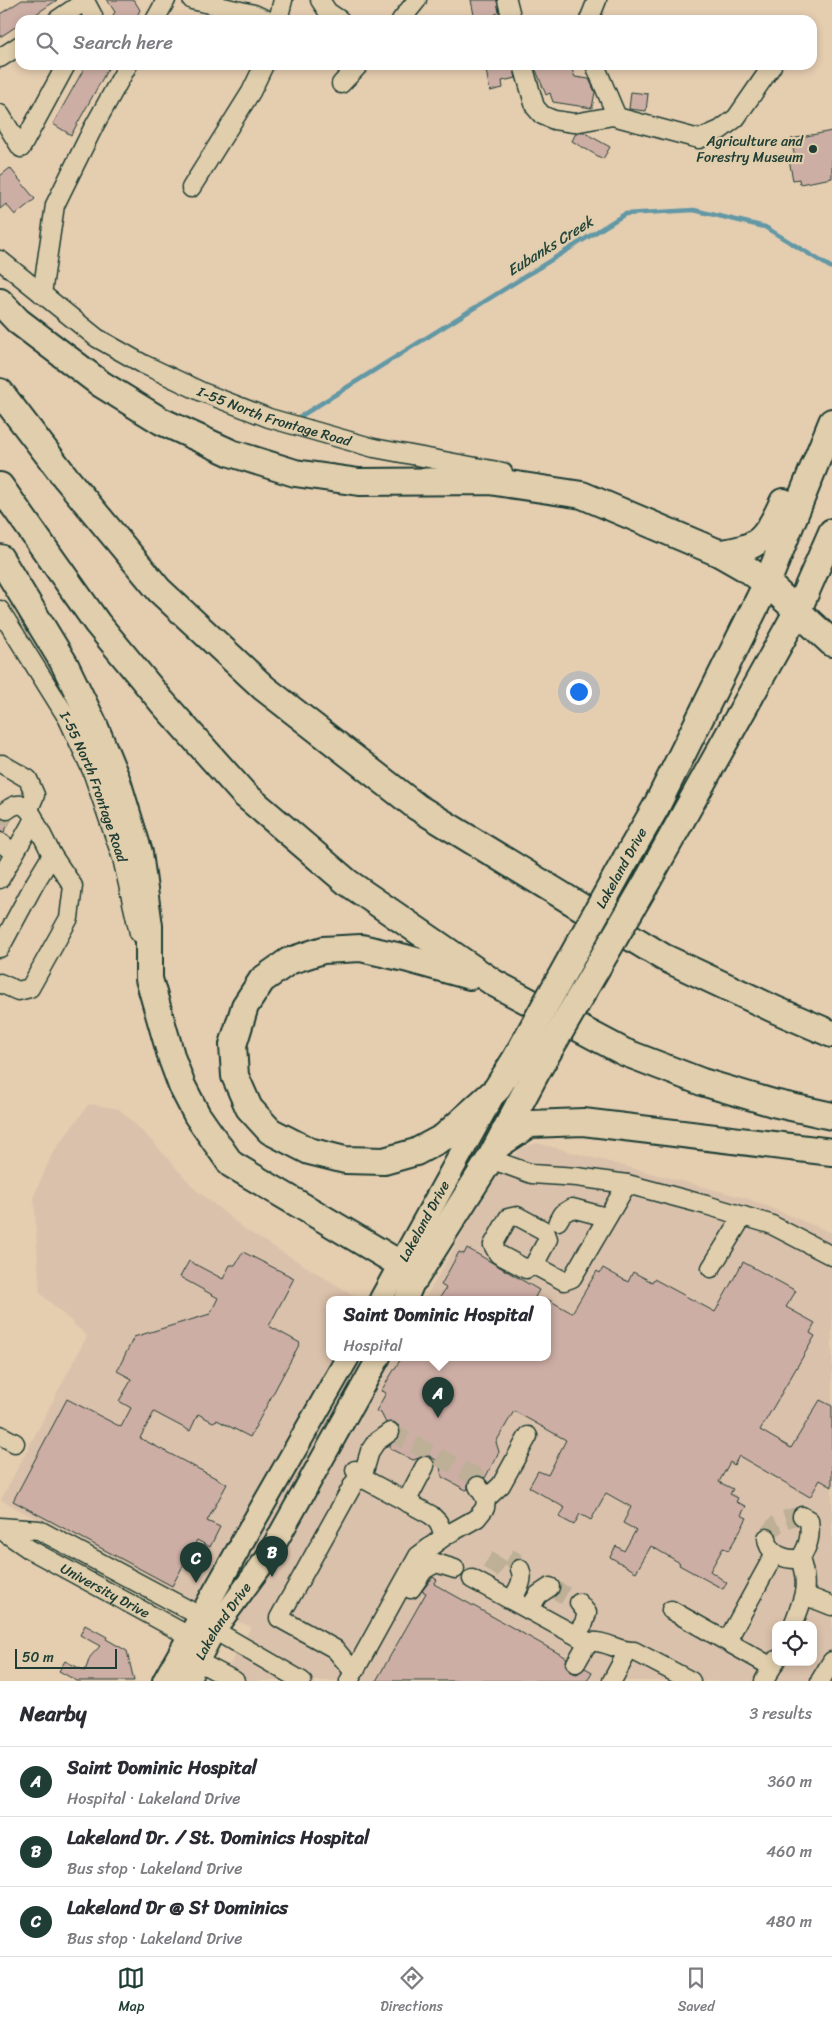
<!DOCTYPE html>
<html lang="en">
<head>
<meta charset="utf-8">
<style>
	:root { --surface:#fff; --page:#f7f7f7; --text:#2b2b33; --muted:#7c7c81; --line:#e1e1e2; --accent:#1f3d34 }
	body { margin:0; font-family:Sriracha,sans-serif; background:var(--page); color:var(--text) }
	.controls { position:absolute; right:15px; bottom:15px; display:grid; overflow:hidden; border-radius:10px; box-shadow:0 2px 8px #0003 }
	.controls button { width:45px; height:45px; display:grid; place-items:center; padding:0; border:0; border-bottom:1px solid var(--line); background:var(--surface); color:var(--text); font:25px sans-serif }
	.scale { position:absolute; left:15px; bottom:12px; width:102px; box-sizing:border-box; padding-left:5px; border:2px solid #1f3d34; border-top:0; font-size:14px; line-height:18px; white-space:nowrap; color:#1f3d34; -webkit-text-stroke:4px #e0ceac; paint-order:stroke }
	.you { position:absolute; left:578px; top:691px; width:18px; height:18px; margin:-12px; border:4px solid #fff; border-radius:50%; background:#1a73e8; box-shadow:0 0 0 8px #1a73e833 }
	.badge { display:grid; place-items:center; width:32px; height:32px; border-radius:50%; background:var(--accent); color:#fff; font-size:16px; font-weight:700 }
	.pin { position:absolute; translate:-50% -41px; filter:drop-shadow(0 1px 2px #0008) }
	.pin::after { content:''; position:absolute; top:26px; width:18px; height:15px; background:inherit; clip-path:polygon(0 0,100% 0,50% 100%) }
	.popup { position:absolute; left:326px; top:1296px; width:225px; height:65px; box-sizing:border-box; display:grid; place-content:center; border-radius:10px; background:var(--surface); filter:drop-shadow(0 1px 4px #0005); font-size:16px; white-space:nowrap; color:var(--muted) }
	.popup b { font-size:19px; color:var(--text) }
	.popup::after { content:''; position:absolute; left:50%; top:100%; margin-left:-10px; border:10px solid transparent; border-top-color:var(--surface) }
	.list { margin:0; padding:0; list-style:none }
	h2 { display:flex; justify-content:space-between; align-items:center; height:65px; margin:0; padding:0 20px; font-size:21px }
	h2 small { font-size:16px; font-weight:400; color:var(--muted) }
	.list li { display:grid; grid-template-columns:32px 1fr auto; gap:15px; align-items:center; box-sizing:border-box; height:70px; padding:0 20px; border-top:1px solid var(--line) }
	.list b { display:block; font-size:19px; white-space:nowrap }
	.list p { margin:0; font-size:16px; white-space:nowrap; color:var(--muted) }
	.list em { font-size:16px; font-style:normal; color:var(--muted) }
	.icon { flex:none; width:28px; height:28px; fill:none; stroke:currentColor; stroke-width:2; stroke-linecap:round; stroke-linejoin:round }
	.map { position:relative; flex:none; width:832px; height:1681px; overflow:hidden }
	.search { position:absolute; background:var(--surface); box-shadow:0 2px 8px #0003; left:15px; right:15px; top:15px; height:55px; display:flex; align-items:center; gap:12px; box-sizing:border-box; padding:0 18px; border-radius:15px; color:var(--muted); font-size:19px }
	.sheet { height:275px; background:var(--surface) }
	nav { display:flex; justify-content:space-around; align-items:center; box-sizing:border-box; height:70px; border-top:1px solid var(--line); background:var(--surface); font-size:14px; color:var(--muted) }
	nav a { display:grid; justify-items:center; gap:2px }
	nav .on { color:var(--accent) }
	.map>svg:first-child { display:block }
	.built { fill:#dac1ab; fill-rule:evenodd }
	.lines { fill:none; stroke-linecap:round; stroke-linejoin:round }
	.stream { stroke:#6298a5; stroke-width:4.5 }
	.building { fill:#cdaea5; stroke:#1f3d34 }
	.minor-tunnel { stroke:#bdb097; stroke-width:18; stroke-dasharray:18 9; stroke-linecap:butt }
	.minor-casing { stroke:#1f3d34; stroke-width:21 }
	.major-casing { stroke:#1f3d34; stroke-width:26 }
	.highway-casing { stroke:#1f3d34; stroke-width:30 }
	.minor { stroke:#e0ceac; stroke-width:18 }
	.major { stroke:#e0ceac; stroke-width:22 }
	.highway { stroke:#e0ceac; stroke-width:26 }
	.highway-bridge-casing { stroke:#1f3d34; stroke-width:30; stroke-linecap:butt }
	.highway-bridge { stroke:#e0ceac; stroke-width:26 }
	.poi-dot { fill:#1f3d34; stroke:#e0ceac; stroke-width:2 }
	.labels { text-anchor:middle; stroke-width:4.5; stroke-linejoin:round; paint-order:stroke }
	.poi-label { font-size:14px; fill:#1f3d34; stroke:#e0ceac; text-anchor:end }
	.street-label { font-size:14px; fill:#1f3d34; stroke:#e0ceac }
	.water-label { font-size:15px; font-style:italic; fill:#25453d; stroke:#e0ceac }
</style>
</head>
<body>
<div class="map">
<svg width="832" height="1681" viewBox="0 0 832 1681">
	<rect width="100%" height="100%" fill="#e5cdb0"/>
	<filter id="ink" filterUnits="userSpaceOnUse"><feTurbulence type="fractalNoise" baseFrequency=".02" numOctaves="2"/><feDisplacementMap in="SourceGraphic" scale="10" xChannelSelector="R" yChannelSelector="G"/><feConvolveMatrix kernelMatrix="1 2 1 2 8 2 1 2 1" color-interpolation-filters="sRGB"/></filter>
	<g filter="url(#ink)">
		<path class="built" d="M89 1104 119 1109 153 1142 195 1189 247 1231 360 1299H329V1357H547V1299H425L490 1184 521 1148 537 1143 749 1199 832 1233V1681H221L251 1627 180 1596 1 1500 87 1336 40 1293 34 1196 52 1154ZM776 1625H813V1662H776Z"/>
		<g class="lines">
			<polyline class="stream" points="301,416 625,214 694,210 765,227 832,268"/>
		</g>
		<g class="building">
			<polygon points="22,0 57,0 27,20 20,20 20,24 0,37 0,14"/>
			<polygon points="107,0 134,0 140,10 135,20 110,20 115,12"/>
			<polygon points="471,0 497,0 499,13 495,14 497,20 475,20"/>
			<polygon points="86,65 110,65 71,135 53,124"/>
			<polygon points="485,65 513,65 516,78 502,81 503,88 490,91"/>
			<polygon points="534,65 570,65 575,77 589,79 595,92 592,108 553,102 550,93 546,95"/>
			<polygon points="631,92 648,94 646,111 629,109"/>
			<polygon points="832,131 832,178 800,184 799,179 793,180 789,160 795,158 791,139"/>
			<polygon points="583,132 610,147 603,159 572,141 576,133"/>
			<polygon points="10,168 35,199 15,215 6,204 0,209 0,176"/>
			<polygon points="0,818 7,821 11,820 4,832 0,832"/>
			<polygon points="467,1248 539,1290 534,1299 439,1299 446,1288 441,1285 459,1252 464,1254"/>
			<polygon points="243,1252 294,1278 269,1326 300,1343 250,1437 217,1420 213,1422 198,1414 190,1431 154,1412 140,1438 227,1484 207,1521 220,1527 210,1547 197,1540 172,1586 13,1501 67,1399 121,1427 131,1408 119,1401 132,1379 117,1371 134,1337 210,1314 218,1298 180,1277 189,1261 223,1279 230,1265 235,1265"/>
			<polygon points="743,1262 796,1291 786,1307 815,1323 810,1333 815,1336 760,1430 791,1448 820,1400 832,1406 832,1487 820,1480 810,1497 739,1456 734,1465 730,1462 719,1482 733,1489 730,1494 738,1498 736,1502 746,1506 741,1515 747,1518 729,1550 723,1548 710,1571 727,1583 723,1589 679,1565 680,1563 651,1546 636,1572 610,1557 616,1546 624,1551 636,1530 623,1523 631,1507 606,1493 591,1520 580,1514 574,1525 559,1517 565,1508 529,1487 538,1471 548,1475 566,1440 514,1411 496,1442 499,1452 485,1478 478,1475 473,1477 468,1481 468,1489 466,1490 442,1477 439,1462 428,1455 413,1460 390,1448 390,1445 400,1436 399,1426 394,1422 386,1423 381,1413 376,1411 386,1393 381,1391 402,1357 547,1357 547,1299 572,1313 597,1271 600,1273 603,1268 628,1282 633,1272 652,1282 654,1279 715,1312"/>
			<polygon points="433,1577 437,1580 434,1584 567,1658 565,1664 570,1672 577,1674 585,1668 592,1672 587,1681 376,1681 426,1593 422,1591"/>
			<polygon points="85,1625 107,1637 106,1639 127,1651 134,1681 77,1681 59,1671 65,1661 85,1671 90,1657 100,1646 80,1635"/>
		</g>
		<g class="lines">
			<g class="minor-tunnel">
				<polyline points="0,822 7,810"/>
				<polyline points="390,1432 475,1476 478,1486"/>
				<path d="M767 1538C773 1523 785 1517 802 1516"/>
				<polyline points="490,1572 500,1557 506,1556 514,1560 520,1569"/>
				<polyline points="550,1587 579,1603"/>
			</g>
			<g class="minor-casing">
				<g id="minor">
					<polyline points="192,0 254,14 267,20"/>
					<polyline points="320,0 328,12 340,20"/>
					<polyline points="507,0 512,20"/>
					<polyline points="57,20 85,1 93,16 91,20"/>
					<polyline points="155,20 166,0"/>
					<polyline points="278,20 283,0"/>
					<polyline points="401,20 417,0"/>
					<polyline points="589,20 597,0"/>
					<polyline points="0,58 20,45"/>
					<polyline points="523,65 535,107 542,115 554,120 574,123 613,116 699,139 720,130 736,118 772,66"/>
					<polyline points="595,65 617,117"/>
					<polyline points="341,84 359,65"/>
					<polyline points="0,114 21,148 66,65"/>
					<polyline points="191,188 251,92 264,65"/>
					<path id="s1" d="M0 260 97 338 143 364 202 392 269 418 374 448 503 472"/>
					<polyline points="42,294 55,205 93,128 128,65"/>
					<path id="s2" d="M0 610 68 719 92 771 122 858 139 933"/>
					<polyline points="2,764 28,779 35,795 29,809"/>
					<path d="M7 810C20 800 27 805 34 818"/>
					<polyline points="0,842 14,853"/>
					<polyline points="0,879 34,819 52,855"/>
					<polyline points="0,948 35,883 52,855 73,886 69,918 30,988 18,991 0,983"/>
					<polyline points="490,1159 532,1174 577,1177 627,1184 706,1205 770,1224 832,1256"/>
					<polyline points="558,1221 562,1214 572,1208 606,1217"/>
					<polyline points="534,1265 548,1239 545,1231 517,1216 508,1218 493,1245 498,1254 526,1269 534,1265 564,1281 572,1278 627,1184"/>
					<polyline points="711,1268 743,1216"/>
					<polyline points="0,1435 15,1443"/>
					<polyline points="355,1470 362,1478 431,1515 438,1522 445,1536"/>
					<polyline points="486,1499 501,1485 528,1436"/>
					<polyline points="406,1502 425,1466"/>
					<polyline points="0,1527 39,1530 200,1616 214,1630 302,1681"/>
					<path id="s3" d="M0 1529 29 1549 189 1636 197 1661 235 1681"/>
					<path d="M767 1538C768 1555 786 1560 800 1559"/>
					<polyline points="472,1579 588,1642 576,1663"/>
					<polyline points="411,1589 424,1570 436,1563 455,1569"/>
					<polyline points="804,1595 832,1606"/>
					<path d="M512 1600C517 1590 525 1581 520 1569"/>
					<polyline points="529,1610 538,1595 550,1587"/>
					<polyline points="671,1610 772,1667"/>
					<path d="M793 1625C803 1599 810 1587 800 1559 809 1545 811 1536 809 1520L802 1516"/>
					<polyline points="576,1635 584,1623 587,1613 579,1603"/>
					<polyline points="727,1641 775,1553"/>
					<path d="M588 1642C607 1640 618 1652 634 1651L691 1681"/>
					<polyline points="354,1672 335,1649 279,1618 354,1483 362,1478 370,1451 376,1442 390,1432"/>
					<polyline points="349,1681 418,1556 445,1536 477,1518 485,1508 486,1499 478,1486"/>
					<polyline points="612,1681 628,1651"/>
					<polyline points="764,1681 776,1660"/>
					<polyline points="820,1681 832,1661"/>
				</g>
			</g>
			<g class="major-casing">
				<g id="major">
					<path id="s4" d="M381 1299 491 1099"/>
					<polyline points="406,1299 415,1278"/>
					<polyline points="242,1542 348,1357"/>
					<polyline points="268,1556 379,1357"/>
					<polyline points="164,1681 238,1550"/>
					<path id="s5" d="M187 1681 214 1630 263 1563"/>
				</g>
			</g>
			<g class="highway-casing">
				<g id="highway">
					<polyline points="0,302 18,321 101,384 161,421 231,453 295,473 359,482 489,481 582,495 719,553 747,569 767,583 832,643"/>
					<polyline points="0,392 66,478 159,590 264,688 417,807 663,957 776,1010 832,1034"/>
					<polyline points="0,486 97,623 162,702 244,794 347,882 494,983 624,1052 702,1082 773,1103 832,1116"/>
					<path d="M719 553C759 549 767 538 783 502"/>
					<polyline points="0,558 64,663 94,725 117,781 139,853 149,926 149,979 172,1059 182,1086 197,1115 231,1164 400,1264 415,1278 490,1159 537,1071"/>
					<polyline points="626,859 656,807 767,583 832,422"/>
					<polyline points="648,880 797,612 832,532"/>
					<polyline points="470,976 405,958 361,948 323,950 289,961 262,980 245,1006 233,1045 235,1076 249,1108 270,1131 309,1151 345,1160 384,1161 416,1152 444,1137 496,1090 515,1060"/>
					<polyline points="498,1145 530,1124 583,1122 832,1152"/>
				</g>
			</g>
			<use href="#minor" class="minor"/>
			<use href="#major" class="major"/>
			<use href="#highway" class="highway"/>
			<g class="highway-bridge-casing">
				<g id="highway-bridge">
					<polyline points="515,1060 626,859"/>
					<polyline points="537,1071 648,880"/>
				</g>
			</g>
			<use href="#highway-bridge" class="highway-bridge"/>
		</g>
	</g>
	<circle class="poi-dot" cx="813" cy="149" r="5"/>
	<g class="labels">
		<g class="poi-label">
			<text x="803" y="146">Agriculture and<tspan x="803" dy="16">Forestry Museum</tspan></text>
		</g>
		<g class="street-label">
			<text dy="5" stroke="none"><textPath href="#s1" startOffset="319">I-55 North Frontage Road</textPath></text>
			<text dy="5" stroke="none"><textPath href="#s2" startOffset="201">I-55 North Frontage Road</textPath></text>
			<text transform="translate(621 868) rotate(-61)" y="5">Lakeland Drive</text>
			<text dy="5" stroke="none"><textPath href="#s4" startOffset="89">Lakeland Drive</textPath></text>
			<text dy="5" stroke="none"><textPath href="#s3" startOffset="122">University Drive</textPath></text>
			<text dy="5" stroke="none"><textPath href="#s5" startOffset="70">Lakeland Drive</textPath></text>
		</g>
		<g class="water-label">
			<text transform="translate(550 246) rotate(-32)" y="5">Eubanks Creek</text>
		</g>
	</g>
</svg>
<div class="controls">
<button><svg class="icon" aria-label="locate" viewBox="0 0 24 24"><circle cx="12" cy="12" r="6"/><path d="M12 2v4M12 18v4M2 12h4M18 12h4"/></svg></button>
</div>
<div class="scale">50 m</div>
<div class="you"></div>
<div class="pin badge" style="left:438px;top:1418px">A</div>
<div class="popup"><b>Saint Dominic Hospital</b>Hospital</div>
<div class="pin badge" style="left:272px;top:1577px">B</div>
<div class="pin badge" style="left:196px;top:1583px">C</div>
<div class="search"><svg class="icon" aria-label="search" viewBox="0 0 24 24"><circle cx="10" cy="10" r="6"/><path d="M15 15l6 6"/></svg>Search here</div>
</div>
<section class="sheet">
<h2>Nearby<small>3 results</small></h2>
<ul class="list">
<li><span class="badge">A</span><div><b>Saint Dominic Hospital</b><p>Hospital · Lakeland Drive</p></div><em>360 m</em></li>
<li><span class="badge">B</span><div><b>Lakeland Dr. / St. Dominics Hospital</b><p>Bus stop · Lakeland Drive</p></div><em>460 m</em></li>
<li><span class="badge">C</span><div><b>Lakeland Dr @ St Dominics</b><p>Bus stop · Lakeland Drive</p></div><em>480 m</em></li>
</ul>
</section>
<nav>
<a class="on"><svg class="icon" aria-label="map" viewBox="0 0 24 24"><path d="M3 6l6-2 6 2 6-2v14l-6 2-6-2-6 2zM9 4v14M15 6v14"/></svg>Map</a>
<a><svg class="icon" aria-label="directions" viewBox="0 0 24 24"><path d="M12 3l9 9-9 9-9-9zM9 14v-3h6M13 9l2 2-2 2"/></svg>Directions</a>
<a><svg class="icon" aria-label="saved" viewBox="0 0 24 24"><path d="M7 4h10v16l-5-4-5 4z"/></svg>Saved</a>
</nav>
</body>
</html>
